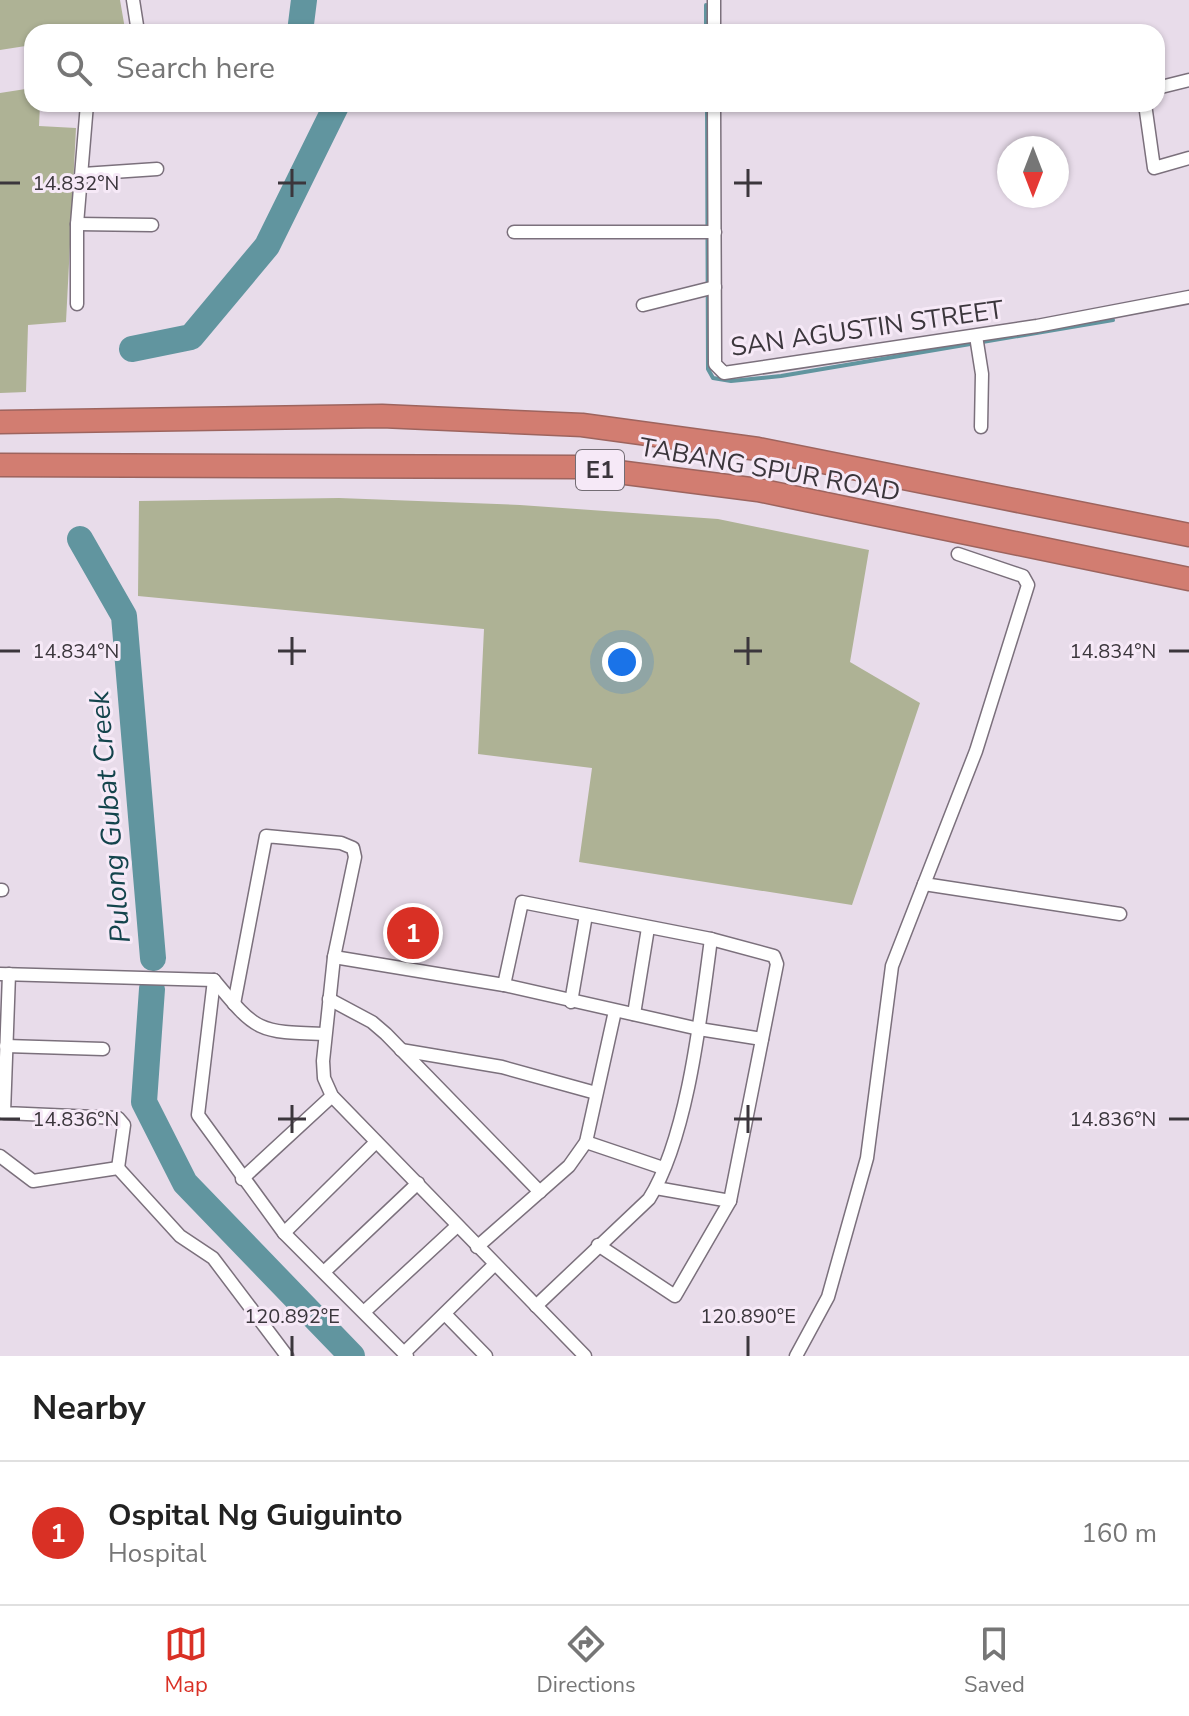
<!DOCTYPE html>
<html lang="en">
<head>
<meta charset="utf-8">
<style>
	:root { --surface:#fff; --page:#f6f6f6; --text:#222; --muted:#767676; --line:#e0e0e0; --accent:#d93025 }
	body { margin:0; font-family:"Nunito Sans",sans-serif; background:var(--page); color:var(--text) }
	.compass { position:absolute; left:997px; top:136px; width:72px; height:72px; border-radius:50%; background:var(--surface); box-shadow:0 2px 6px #0004; rotate:180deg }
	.you { position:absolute; left:622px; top:662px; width:28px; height:28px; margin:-20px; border:6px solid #fff; border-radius:50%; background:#1a73e8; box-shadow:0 0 0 12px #1a73e833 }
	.badge { display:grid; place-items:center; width:52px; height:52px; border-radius:50%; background:var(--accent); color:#fff; font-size:26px; font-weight:700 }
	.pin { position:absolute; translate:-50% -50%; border:4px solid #fff; box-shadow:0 2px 8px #0006 }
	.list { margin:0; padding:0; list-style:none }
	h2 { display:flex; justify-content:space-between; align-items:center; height:104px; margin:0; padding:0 32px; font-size:34px }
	h2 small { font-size:26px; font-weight:400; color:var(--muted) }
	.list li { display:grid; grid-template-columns:52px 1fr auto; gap:24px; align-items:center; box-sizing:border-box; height:144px; padding:0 32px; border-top:2px solid var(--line) }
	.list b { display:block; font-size:30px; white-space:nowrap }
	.list p { margin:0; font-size:26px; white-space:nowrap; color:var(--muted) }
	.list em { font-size:26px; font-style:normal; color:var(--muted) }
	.icon { flex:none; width:44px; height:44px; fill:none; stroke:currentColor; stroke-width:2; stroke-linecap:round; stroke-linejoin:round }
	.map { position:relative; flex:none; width:1189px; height:1356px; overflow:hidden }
	.search { position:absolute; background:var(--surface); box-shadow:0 2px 6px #0004; left:24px; right:24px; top:24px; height:88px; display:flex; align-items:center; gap:20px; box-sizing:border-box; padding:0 28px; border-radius:24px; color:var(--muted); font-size:30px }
	.sheet { height:248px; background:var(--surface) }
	nav { display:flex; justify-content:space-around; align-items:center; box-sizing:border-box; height:112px; border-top:2px solid var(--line); background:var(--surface); font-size:22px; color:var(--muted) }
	nav a { display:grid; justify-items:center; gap:4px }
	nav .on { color:var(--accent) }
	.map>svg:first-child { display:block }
	.green { fill:#aeb295 }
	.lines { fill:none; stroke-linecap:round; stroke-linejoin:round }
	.stream { stroke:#61959f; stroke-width:4 }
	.river { stroke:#61959f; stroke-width:26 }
	.street-casing { stroke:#7b707c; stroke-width:15 }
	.highway-casing { stroke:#9d645e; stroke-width:25 }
	.street { stroke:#fff; stroke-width:12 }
	.highway { stroke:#d27d71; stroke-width:22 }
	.ticks { fill:none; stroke:#3b363c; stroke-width:3 }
	.labels { text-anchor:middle; stroke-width:6; stroke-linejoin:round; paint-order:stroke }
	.shield { fill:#f6e9f7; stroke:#736c74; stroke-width:2 }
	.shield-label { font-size:24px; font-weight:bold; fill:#3b363c }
	.street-label { font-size:26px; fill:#3b363c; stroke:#f6e9f7 }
	.water-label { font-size:28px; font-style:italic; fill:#13444c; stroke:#f6e9f7 }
	.ticks-label { font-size:20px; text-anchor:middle; fill:#3b363c; stroke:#f6e9f7; stroke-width:6; stroke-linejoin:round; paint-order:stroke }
</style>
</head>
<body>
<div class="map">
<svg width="1189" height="1356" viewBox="0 0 1189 1356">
	<rect width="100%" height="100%" fill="#e8dcea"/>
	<g class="green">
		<polygon points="0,0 120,0 125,29 32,32 32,45 0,50"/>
		<polygon points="32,88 32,104 40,104 39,126 76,128 66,322 28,325 26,392 0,393 0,93"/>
		<polygon points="339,498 520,505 718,519 869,550 850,662 920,703 852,905 579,862 592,768 478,754 484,629 138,596 139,501"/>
	</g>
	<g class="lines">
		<g class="stream">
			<polyline points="706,5 706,32"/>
			<polyline points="707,104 708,369 713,378 731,381 781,376 1113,320"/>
		</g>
		<g class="river">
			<polyline points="300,32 304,0"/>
			<polyline points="132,349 191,337 267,246 337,104"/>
			<polyline points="80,539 124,616 153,958"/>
			<polyline points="152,989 144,1102 185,1183 352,1356"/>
		</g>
		<g class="street-casing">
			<g id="street">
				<polyline points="133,0 138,32"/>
				<polyline points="714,0 714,32"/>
				<polyline points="1157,88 1189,80"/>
				<polyline points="714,104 715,364 724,373 1037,326 1189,297"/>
				<polyline points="1145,104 1154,168 1189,158"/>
				<polyline points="83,174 157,169"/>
				<polyline points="77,224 152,225"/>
				<polyline points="514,232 715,232"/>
				<polyline points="77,304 77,224 87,104"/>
				<polyline points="643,305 715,287"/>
				<polyline points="976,336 982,374 981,427"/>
				<polyline points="924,884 1120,914"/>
				<polyline points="0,890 2,890"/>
				<polyline points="334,957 504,985 699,1029 762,1039"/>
				<path d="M0 974 214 980C257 1032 257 1032 325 1034"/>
				<polyline points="9,974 4,1113 118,1118 124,1125 118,1168"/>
				<polyline points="214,980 198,1115 284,1233 407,1356"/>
				<polyline points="504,985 522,902 711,939 774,956 777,964 730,1201 675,1296 598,1245"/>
				<polyline points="329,999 372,1022 386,1034 540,1192"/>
				<polyline points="571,1002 586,915"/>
				<polyline points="234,1004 266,836 341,843 353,848 355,857 334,957 323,1061 324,1078 332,1096 585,1356"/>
				<polyline points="634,1014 648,928"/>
				<polyline points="6,1046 103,1049"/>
				<polyline points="401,1050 502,1067 596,1093"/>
				<polyline points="586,1142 663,1168"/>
				<polyline points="0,1156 33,1181 118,1168 180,1236 213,1258 287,1356"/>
				<polyline points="242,1179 332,1096"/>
				<polyline points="656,1188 730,1201"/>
				<polyline points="284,1233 376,1142"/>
				<polyline points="477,1247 569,1166 586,1142 615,1011"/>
				<polyline points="324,1272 418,1183"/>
				<path d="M536 1306 649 1199C688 1137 701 1013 711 939"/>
				<polyline points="364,1312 457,1226"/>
				<polyline points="445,1314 486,1356"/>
				<polyline points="404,1353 494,1265"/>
				<polyline points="796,1356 828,1297 867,1158 892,966 976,751 1028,585 1023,576 958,554"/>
			</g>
		</g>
		<g class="highway-casing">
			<g id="highway">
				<polyline points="0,422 382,416 582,425 758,449 1189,535"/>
				<polyline points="0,465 579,467 758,490 1189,579"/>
			</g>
		</g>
		<use href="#street" class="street"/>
		<use href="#highway" class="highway"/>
	</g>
	<path class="ticks" d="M292 169V197M748 169V197M0 183H20M278 183H306M734 183H762M292 637V665M748 637V665M0 651H20M278 651H306M734 651H762M1169 651H1189M292 1105V1133M748 1105V1133M0 1119H20M278 1119H306M734 1119H762M1169 1119H1189M292 1336V1356M748 1336V1356"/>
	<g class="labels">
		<rect class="shield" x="576" y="450" width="48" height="40" rx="6"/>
		<g class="shield-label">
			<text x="600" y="478">E1</text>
		</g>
		<g class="street-label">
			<text transform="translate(867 328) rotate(-8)" y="9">SAN AGUSTIN STREET</text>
			<text transform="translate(770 469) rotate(10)" y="9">TABANG SPUR ROAD</text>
		</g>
		<g class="water-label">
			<text transform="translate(109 817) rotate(-95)" y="10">Pulong Gubat Creek</text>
		</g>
	</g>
	<g class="ticks-label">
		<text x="76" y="190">14.832°N</text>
		<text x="1113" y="658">14.834°N</text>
		<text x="76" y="658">14.834°N</text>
		<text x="76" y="1126">14.836°N</text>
		<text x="1113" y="1126">14.836°N</text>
		<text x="292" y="1323">120.892°E</text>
		<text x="748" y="1323">120.890°E</text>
	</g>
</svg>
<svg class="compass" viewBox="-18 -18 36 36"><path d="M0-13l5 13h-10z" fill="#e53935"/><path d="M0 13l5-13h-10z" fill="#767676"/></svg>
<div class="you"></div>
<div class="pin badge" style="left:413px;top:933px">1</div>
<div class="search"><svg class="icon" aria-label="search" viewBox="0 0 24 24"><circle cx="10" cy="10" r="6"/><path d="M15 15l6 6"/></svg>Search here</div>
</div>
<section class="sheet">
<h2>Nearby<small></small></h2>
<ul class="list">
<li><span class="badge">1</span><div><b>Ospital Ng Guiguinto</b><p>Hospital</p></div><em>160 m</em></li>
</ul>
</section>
<nav>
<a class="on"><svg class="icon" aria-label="map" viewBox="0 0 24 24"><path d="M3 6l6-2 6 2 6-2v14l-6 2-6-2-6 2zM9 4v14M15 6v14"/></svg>Map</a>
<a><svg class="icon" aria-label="directions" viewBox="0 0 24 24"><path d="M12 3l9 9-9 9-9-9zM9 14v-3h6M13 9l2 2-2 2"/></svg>Directions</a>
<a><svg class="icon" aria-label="saved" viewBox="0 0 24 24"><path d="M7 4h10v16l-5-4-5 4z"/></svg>Saved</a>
</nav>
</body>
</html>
